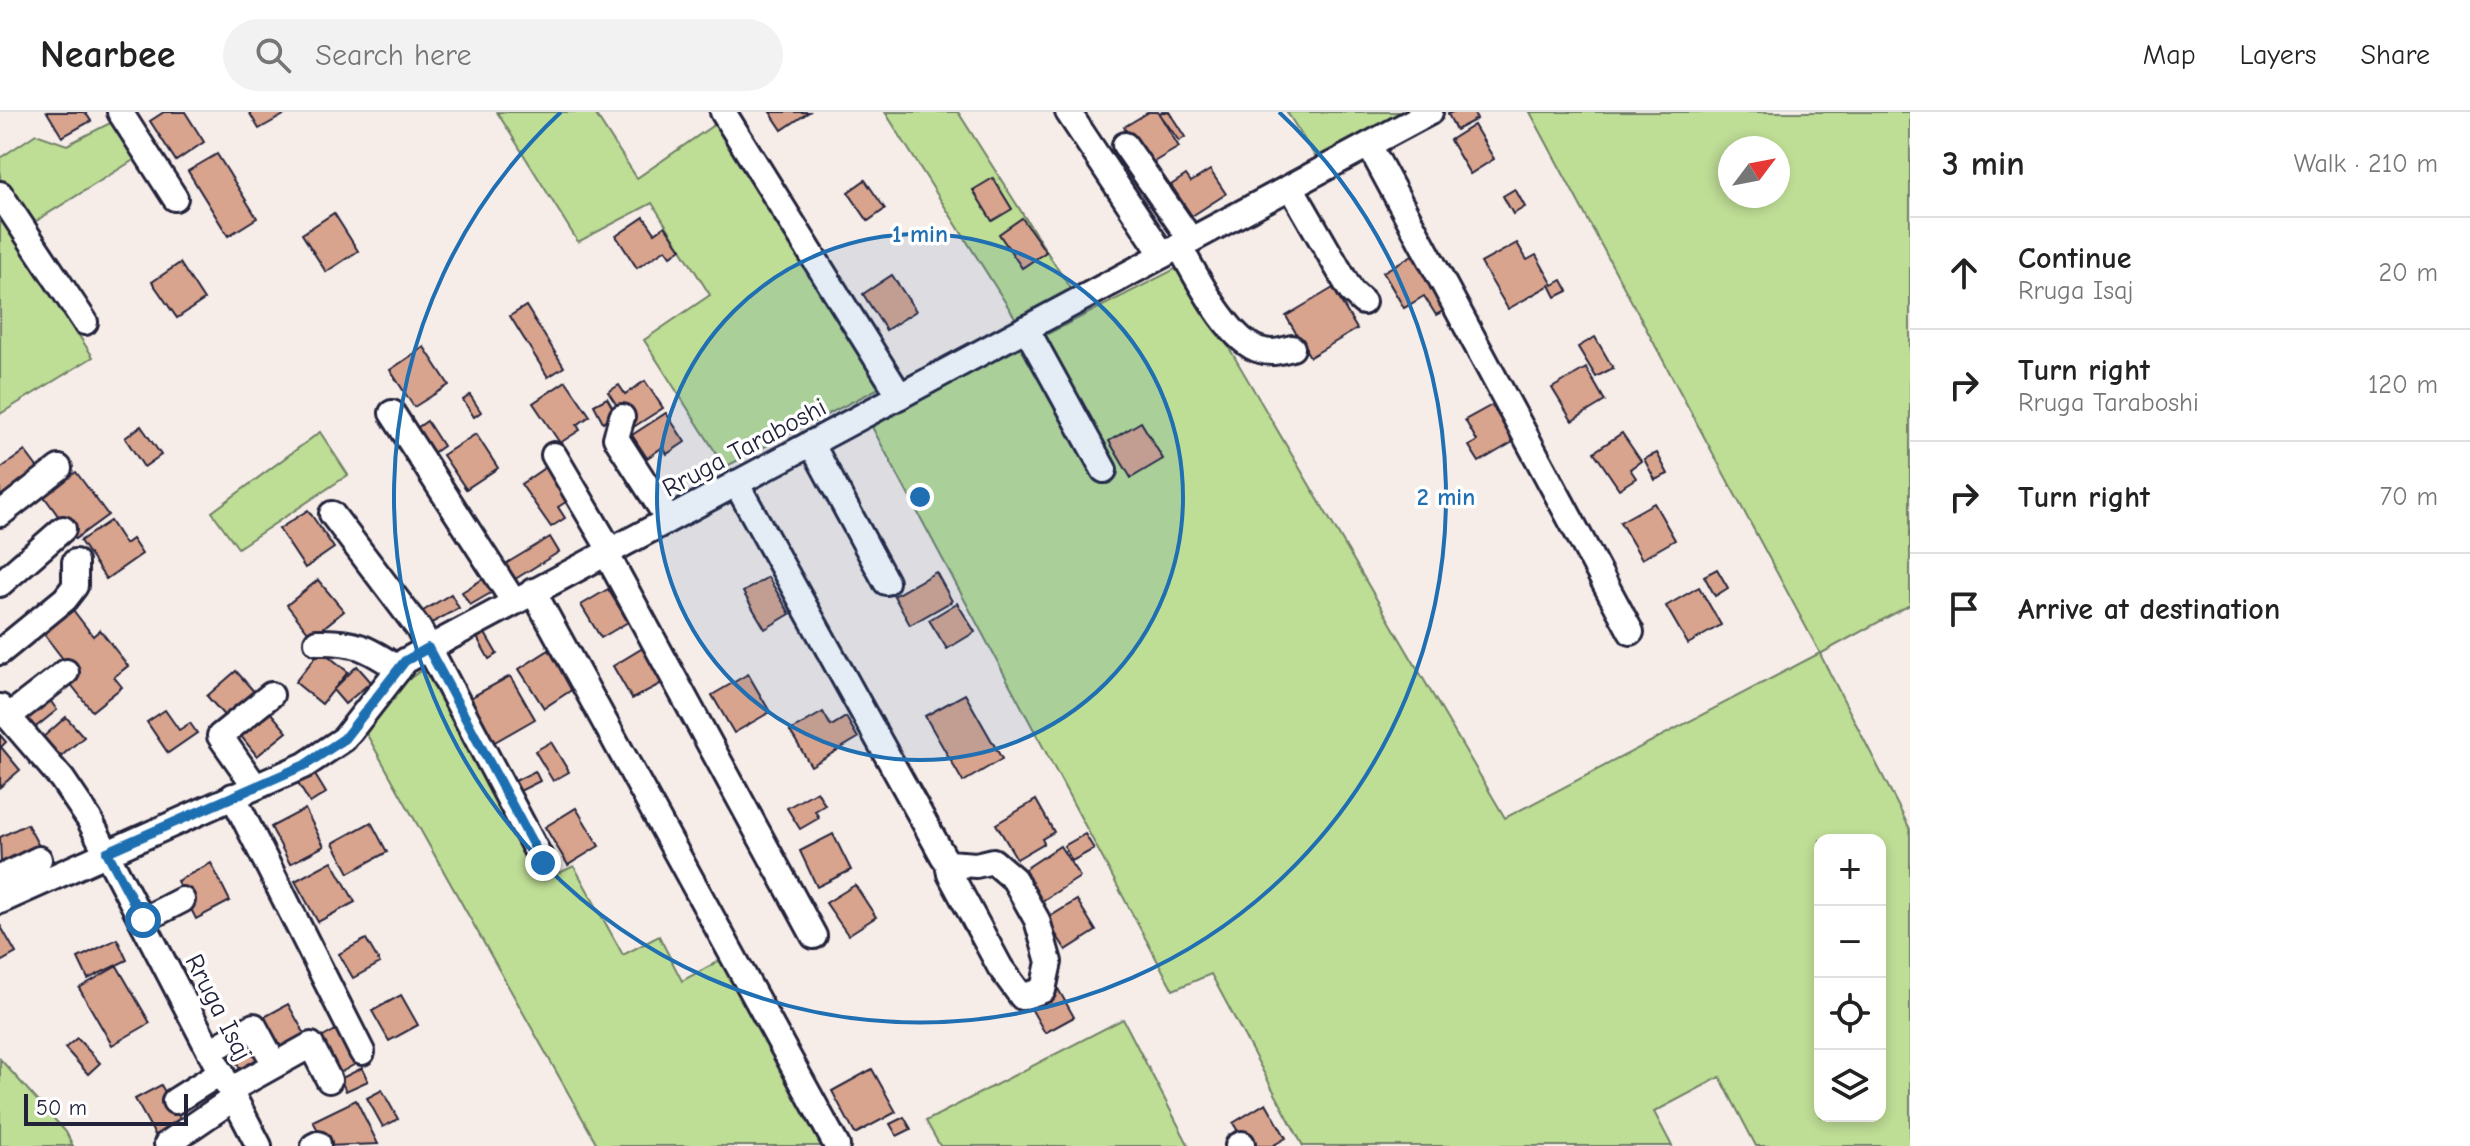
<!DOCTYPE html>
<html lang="en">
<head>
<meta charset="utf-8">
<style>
	:root { --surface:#fff; --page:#f2f2f2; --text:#222; --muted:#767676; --line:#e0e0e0 }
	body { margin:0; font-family:"Comic Neue",sans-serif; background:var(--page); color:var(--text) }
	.controls { position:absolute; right:24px; bottom:24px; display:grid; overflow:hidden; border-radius:16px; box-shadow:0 4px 12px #0003 }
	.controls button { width:72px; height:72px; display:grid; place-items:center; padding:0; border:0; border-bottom:2px solid var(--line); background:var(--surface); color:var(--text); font:40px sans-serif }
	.compass { position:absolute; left:1718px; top:24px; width:72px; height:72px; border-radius:50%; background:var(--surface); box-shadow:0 4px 12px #0003; rotate:58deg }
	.scale { position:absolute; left:24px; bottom:20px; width:164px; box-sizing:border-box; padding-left:8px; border:4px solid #22223b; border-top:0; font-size:22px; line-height:28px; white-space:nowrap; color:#22223b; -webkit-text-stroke:6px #fff; paint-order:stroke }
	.stop { position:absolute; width:24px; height:24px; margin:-18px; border:6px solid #1f6fb2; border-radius:50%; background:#fff }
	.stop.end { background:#1f6fb2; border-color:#fff; box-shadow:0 2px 8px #0008 }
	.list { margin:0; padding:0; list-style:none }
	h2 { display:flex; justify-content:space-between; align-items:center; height:104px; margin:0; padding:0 32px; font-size:34px }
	h2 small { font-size:26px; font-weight:400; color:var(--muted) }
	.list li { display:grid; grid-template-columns:52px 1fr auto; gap:24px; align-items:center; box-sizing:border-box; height:112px; padding:0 32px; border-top:2px solid var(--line) }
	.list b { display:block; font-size:30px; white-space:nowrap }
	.list p { margin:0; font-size:26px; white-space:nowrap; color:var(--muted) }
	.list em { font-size:26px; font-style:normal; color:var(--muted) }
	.icon { flex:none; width:44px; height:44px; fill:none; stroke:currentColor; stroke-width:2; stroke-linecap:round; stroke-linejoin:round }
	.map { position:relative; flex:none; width:1910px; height:1034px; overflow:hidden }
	header { display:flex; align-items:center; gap:48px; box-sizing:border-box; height:112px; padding:0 40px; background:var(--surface); border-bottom:2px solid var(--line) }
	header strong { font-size:38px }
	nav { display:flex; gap:44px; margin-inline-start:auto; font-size:28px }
	.search { width:560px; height:72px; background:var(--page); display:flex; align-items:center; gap:20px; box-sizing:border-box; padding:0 28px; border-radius:44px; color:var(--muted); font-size:30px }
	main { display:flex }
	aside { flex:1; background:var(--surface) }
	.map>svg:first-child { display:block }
	.green { fill:#bedd95; stroke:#708068; stroke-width:2; fill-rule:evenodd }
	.building { fill:#d9a48e; stroke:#22223b; stroke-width:2 }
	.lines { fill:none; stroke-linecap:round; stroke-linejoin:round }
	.minor-casing { stroke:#22223b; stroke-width:30 }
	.minor { stroke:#fff; stroke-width:24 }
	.route { stroke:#1f6fb2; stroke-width:10 }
	.ring { fill:none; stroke:#1f6fb2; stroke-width:4 }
	.labels { text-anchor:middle; stroke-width:7; stroke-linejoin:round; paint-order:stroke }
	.street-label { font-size:26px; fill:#22223b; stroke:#fff }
	.centre { fill:#1f6fb2; stroke:#fff; stroke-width:4 }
	.ring-label { font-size:24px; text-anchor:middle; font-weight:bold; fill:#1f6fb2; stroke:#fff; stroke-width:7; stroke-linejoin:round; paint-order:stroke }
</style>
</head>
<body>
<header>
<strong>Nearbee</strong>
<div class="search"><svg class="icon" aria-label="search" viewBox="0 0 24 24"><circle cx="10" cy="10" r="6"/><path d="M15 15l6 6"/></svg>Search here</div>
<nav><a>Map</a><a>Layers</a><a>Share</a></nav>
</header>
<main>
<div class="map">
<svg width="1910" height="1034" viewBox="0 0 1910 1034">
	<rect width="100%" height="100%" fill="#f7ede8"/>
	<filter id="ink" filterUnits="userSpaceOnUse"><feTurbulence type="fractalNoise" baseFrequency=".0125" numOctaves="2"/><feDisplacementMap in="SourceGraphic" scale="16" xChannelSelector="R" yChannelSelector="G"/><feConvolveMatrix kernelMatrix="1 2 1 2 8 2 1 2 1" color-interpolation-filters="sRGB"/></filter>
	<g filter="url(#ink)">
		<g class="green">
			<polygon points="497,0 594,0 637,66 718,10 883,274 725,355 644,228 710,183 652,91 578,130"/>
			<polygon points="885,0 958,0 1073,181 1019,212"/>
			<polygon points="1287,0 1400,0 1401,1 1318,49"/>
			<path d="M1530 0H1910V493L1820 542 1910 717V1034H1756L1720 965 1654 1000 1672 1034H1303L1211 862 1173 878 872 315 965 264 1181 154 1505 706 1820 541ZM1730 36H1778V84H1730ZM1820 728H1880V1004H1820Z"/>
			<polygon points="116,8 140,44 28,114 0,66 0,46 36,22 67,33"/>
			<polygon points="0,103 93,245 0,302"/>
			<polygon points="320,320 348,363 238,436 212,400"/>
			<polygon points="429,553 544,768 574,754 623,843 659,824 682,869 724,846 827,1034 598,1034 366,621 402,572"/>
			<polygon points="1123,907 1189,1034 940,1034 926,1009"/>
			<polygon points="0,947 66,1020 73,1034 0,1034"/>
		</g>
		<g class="building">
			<polygon points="47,0 85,0 91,9 62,25"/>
			<polygon points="164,0 185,0 204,30 176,49 150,9"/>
			<polygon points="249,0 289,0 259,17"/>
			<polygon points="770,0 809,0 782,18"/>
			<polygon points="1149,0 1158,0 1179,35 1147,54 1124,15"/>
			<polygon points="1162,0 1169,0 1185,25 1179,29 1160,2"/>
			<polygon points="1452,0 1473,0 1477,7 1456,18 1448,2"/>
			<polygon points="1474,13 1494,47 1470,62 1450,28"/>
			<polygon points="217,42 257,106 228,124 188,59"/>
			<polygon points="1210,58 1226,82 1192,104 1171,73 1186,63 1191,70"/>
			<polygon points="993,66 1012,97 992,109 973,78"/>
			<polygon points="865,68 885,97 868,109 848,80"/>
			<polygon points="1515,77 1525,95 1513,102 1503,84"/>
			<polygon points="334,101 358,139 326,160 302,122"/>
			<polygon points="644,105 655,121 665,114 681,137 671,144 666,137 637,156 616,124"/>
			<polygon points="1022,106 1046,140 1022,156 999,122"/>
			<polygon points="1517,131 1527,148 1536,143 1553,173 1562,168 1568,179 1556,185 1550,173 1508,197 1481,151"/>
			<polygon points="1414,142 1447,197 1436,203 1424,184 1404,196 1383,160"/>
			<polygon points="180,151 204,188 177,206 152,170"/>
			<polygon points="892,163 916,199 886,218 863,182"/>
			<polygon points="1333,176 1357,217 1310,245 1286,204"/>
			<polygon points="526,194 564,255 548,265 510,204"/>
			<polygon points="1595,225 1613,256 1596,265 1578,235"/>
			<polygon points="424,235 449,273 414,295 390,258"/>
			<polygon points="1586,256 1605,289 1572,309 1552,276"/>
			<polygon points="566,269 590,304 577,313 580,318 560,331 533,291"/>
			<polygon points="645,269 663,296 632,316 608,280 619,273 625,282"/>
			<polygon points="470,283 481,300 474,305 463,288"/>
			<polygon points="607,286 616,302 603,310 594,293"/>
			<polygon points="1492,293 1513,330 1479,350 1469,334 1477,329 1465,308"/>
			<polygon points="666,301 685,330 667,342 663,335 647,346 632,323"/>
			<polygon points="427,309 443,334 430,343 414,318"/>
			<polygon points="1141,310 1163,347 1131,366 1109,329"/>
			<polygon points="141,314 161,343 144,355 125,326"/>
			<polygon points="1622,321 1641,349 1630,357 1636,366 1619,377 1594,340"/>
			<polygon points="476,322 498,356 466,377 443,343"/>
			<polygon points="25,339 40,359 0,388 0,357"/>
			<polygon points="1657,341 1668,362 1655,368 1644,347"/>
			<polygon points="546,355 569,388 558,395 565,406 551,415 521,372"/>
			<polygon points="76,360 108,403 75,427 43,383"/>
			<polygon points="1654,391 1675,428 1642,447 1620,410"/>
			<polygon points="308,398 334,436 305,456 279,417"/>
			<polygon points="110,409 125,432 132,427 142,442 106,467 80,429"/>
			<polygon points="550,425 559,440 512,469 502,454"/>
			<polygon points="1717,457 1728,476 1715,484 1704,464"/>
			<polygon points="936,460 952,489 910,513 894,484"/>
			<polygon points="488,464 496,478 470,493 462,480"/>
			<polygon points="768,465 790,502 765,517 743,480"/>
			<polygon points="318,468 344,499 312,525 287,493"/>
			<polygon points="1699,475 1721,513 1688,532 1666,494"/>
			<polygon points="608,477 628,510 601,526 581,493"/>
			<polygon points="451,482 459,496 430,512 423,499"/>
			<polygon points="957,491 975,520 947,537 929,508"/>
			<polygon points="70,494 93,524 100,518 128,554 114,565 122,575 92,599 66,566 73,560 40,517"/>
			<polygon points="483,518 497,542 489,547 475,522"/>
			<polygon points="643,536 662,571 632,587 613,554"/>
			<polygon points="321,538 348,560 322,592 295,570"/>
			<polygon points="549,538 573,577 544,596 519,557"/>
			<polygon points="357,554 371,570 345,592 333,578"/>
			<polygon points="236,559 257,583 228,608 207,584"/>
			<polygon points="748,562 770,600 734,621 712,583"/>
			<polygon points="510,564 535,607 493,631 468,587"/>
			<polygon points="965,582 1002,647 963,670 925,604"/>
			<polygon points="47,584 57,598 32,618 21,604"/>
			<polygon points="265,594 287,620 257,644 236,618"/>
			<polygon points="165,598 179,618 190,611 197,621 168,641 147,610"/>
			<polygon points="823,600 831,614 846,605 858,626 811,654 790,619"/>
			<polygon points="66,605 84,625 59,646 42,626"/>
			<polygon points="0,623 6,630 1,635 20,658 0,675"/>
			<polygon points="551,630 569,660 553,669 535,639"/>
			<polygon points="312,658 326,681 310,691 296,668"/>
			<polygon points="535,659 540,669 516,681 511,671"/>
			<polygon points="817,679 825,693 815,699 819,706 800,717 787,696"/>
			<polygon points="1036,688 1054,720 1042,727 1044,731 1017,747 996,712"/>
			<polygon points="576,696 599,734 568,753 545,715"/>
			<polygon points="305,697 324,734 290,752 271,715"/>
			<polygon points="371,710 387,740 349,761 333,731"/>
			<polygon points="27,712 39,734 1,753 0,725"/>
			<polygon points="833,722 851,758 817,775 800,739"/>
			<polygon points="1085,722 1094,737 1072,749 1064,734"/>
			<polygon points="1060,734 1080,765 1039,791 1019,761"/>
			<polygon points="332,749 355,790 318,810 295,769"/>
			<polygon points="211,751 230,789 196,807 177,769"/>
			<polygon points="855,773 876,805 848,823 826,791"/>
			<polygon points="1077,788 1096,819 1066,838 1046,807"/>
			<polygon points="0,813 16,841 0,850"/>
			<polygon points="117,827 127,848 88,867 78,846"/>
			<polygon points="366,827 380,851 353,866 339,842"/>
			<polygon points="117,854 150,911 112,933 79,876"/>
			<polygon points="1057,875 1074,905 1045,921 1028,891"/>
			<polygon points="401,883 418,913 389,929 372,899"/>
			<polygon points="288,892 307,926 278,942 259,908"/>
			<polygon points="339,916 359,950 336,963 316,929"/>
			<polygon points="77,926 100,951 88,962 65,936"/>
			<polygon points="255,937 262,953 242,962 235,946"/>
			<polygon points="362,956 368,969 346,979 340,967"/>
			<polygon points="872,957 896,1000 855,1022 832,979"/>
			<polygon points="161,973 181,1008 155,1023 135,987"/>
			<polygon points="382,978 398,1007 383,1015 367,986"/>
			<polygon points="356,988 378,1032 326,1034 313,1009"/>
			<polygon points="1266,991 1286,1026 1272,1034 1247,1034 1233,1011"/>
			<polygon points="904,1005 911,1017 897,1024 890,1012"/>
		</g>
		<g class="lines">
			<g class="minor-casing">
				<g id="minor">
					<polyline points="120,0 175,86"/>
					<polyline points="723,0 900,284"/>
					<polyline points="1068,0 1163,143"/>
					<polyline points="1125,33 1191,128"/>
					<polyline points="1369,33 1631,520"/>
					<polyline points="1291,75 1351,179 1363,190"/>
					<polyline points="0,82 85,210"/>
					<path d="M1179 134C1196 163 1228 229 1260 238 1272 242 1281 239 1292 236"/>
					<polyline points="1026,216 1104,358"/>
					<polyline points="392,301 514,490"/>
					<polyline points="622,305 616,326 668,407"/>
					<polyline points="811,331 886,470"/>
					<polyline points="554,343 610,438"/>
					<polyline points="736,371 943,744 948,751 976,753 993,749 1014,767 1037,808 1049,850 1043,878 1022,885 1000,855 950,762 948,751"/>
					<polyline points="0,402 59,356"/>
					<polyline points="332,402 419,517 543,751"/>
					<polyline points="606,441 814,824"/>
					<polyline points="0,472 63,417"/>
					<polyline points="533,479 837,1034"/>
					<path d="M317 530C356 529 367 536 399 557"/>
					<polyline points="0,540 65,487 75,474 75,450"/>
					<polyline points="0,595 62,667 89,707 259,1034"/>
					<polyline points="8,605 66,560"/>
					<polyline points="255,674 220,624 271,583"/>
					<polyline points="233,684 362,940"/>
					<polyline points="0,766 39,747"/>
					<polyline points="0,789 305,653 344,627 405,549 1430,0"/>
					<polyline points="143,808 182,788"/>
					<polyline points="210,939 254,914 268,940"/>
					<polyline points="230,978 311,933 329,968"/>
					<polyline points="175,989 221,960"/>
					<polyline points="167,1032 234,986"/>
					<polyline points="314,1034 318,1032"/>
					<polyline points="1238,1034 1242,1032"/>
				</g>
			</g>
			<use href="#minor" class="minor"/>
		</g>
	</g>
	<g class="lines" filter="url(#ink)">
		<polyline class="route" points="143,808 107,740 305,653 344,627 405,549 428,536 543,751"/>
	</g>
	<circle cx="920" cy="385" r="263" fill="#1f6fb2" fill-opacity=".12"/>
	<g class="ring">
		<circle cx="920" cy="385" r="263"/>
		<path d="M1279 0A526 526 0 1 1 561 0"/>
	</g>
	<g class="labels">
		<g class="street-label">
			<text transform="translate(744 335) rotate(-28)" y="9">Rruga Taraboshi</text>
			<text transform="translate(219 895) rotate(63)" y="9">Rruga Isaj</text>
		</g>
	</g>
	<circle cx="920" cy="385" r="12" class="centre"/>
	<g class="ring-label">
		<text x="920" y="130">1 min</text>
		<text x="1446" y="393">2 min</text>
	</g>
</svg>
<div class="controls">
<button>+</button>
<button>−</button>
<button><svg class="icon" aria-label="locate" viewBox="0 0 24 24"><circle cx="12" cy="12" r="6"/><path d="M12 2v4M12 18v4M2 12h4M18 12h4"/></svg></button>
<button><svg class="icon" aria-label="layers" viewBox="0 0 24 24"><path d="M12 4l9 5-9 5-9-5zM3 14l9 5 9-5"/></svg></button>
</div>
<svg class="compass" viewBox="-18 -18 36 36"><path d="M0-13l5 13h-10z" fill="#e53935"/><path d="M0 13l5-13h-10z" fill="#767676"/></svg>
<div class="scale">50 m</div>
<div class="stop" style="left:143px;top:808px"></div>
<div class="stop end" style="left:543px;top:751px"></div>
</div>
<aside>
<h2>3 min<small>Walk · 210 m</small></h2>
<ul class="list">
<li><svg class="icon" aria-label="ahead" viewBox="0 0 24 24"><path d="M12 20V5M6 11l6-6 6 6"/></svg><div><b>Continue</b><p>Rruga Isaj</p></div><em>20 m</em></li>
<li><svg class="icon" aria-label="right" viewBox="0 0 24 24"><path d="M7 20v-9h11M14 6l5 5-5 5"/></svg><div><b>Turn right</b><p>Rruga Taraboshi</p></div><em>120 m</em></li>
<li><svg class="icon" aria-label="right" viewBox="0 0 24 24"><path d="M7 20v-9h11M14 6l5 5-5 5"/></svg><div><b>Turn right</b></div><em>70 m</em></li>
<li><svg class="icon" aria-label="arrive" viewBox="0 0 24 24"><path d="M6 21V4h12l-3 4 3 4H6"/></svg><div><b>Arrive at destination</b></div></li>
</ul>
</aside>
</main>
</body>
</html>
